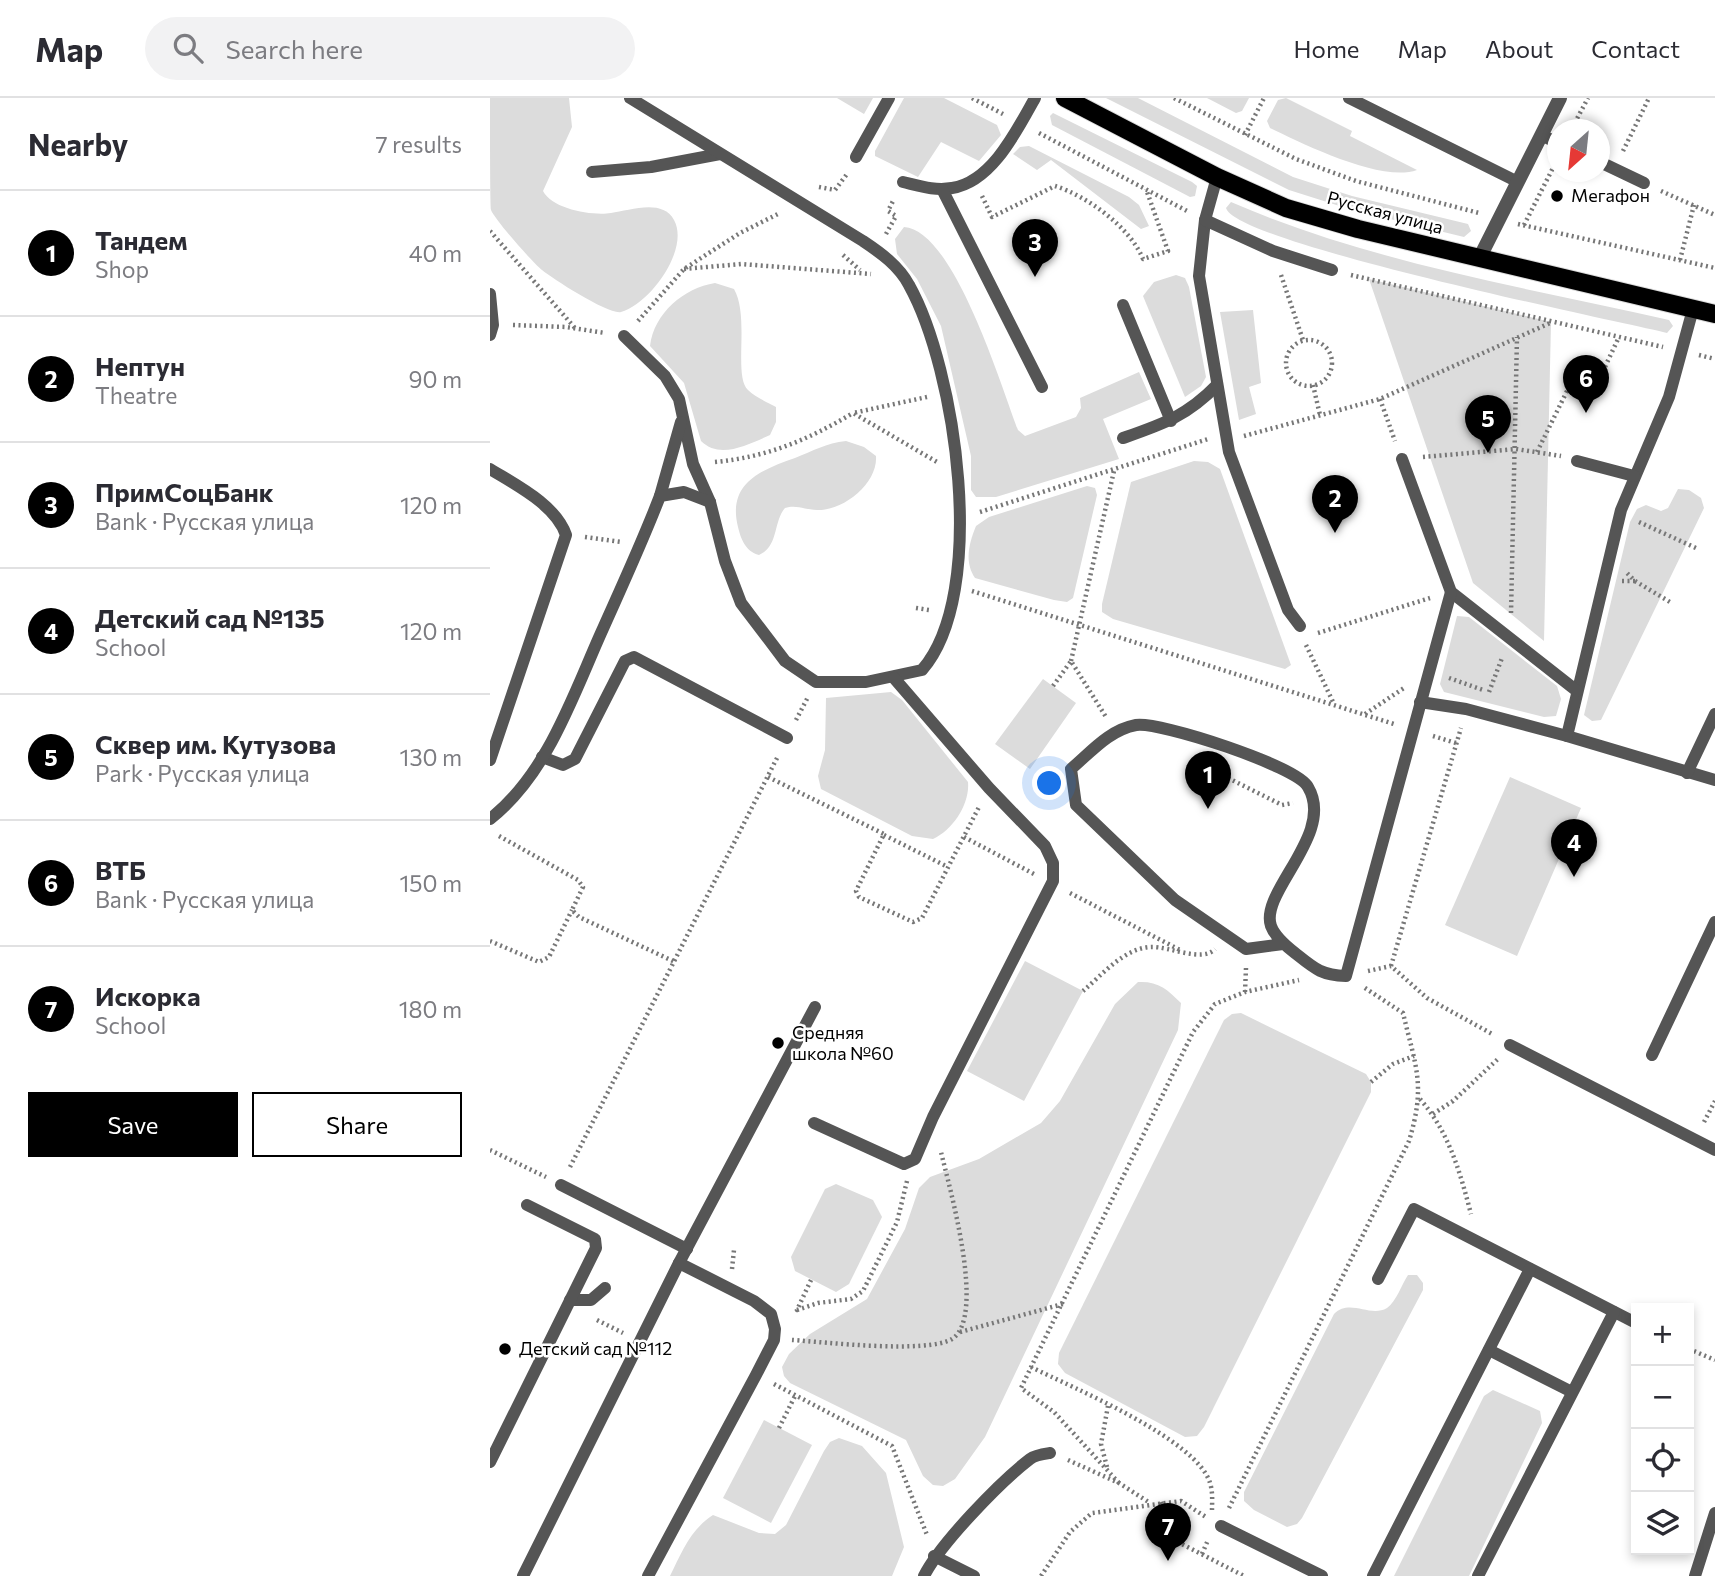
<!DOCTYPE html>
<html lang="en">
<head>
<meta charset="utf-8">
<style>
	:root { --surface:#fff; --page:#f2f2f3; --text:#2b2b33; --muted:#7c7c81; --line:#e1e1e2; --accent:#000 }
	body { margin:0; font-family:Commissioner,sans-serif; background:var(--page); color:var(--text) }
	.controls { position:absolute; right:21px; bottom:21px; display:grid; overflow:hidden; border-radius:0px; box-shadow:0 4px 10px #0003 }
	.controls button { width:63px; height:63px; display:grid; place-items:center; padding:0; border:0; border-bottom:2px solid var(--line); background:var(--surface); color:var(--text); font:35px sans-serif }
	.compass { position:absolute; left:1057px; top:21px; width:63px; height:63px; border-radius:50%; background:var(--surface); box-shadow:0 4px 10px #0003; rotate:207deg }
	.you { position:absolute; left:560px; top:686px; width:24px; height:24px; margin:-18px; border:5px solid #fff; border-radius:50%; background:#1a73e8; box-shadow:0 0 0 10px #1a73e833 }
	.badge { display:grid; place-items:center; width:46px; height:46px; border-radius:50%; background:var(--accent); color:#fff; font-size:23px; font-weight:700 }
	.pin { position:absolute; translate:-50% -58px; filter:drop-shadow(0 2px 4px #0008) }
	.pin::after { content:''; position:absolute; top:37px; width:24px; height:21px; background:inherit; clip-path:polygon(0 0,100% 0,50% 100%) }
	.list { margin:0; padding:0; list-style:none }
	h2 { display:flex; justify-content:space-between; align-items:center; height:91px; margin:0; padding:0 28px; font-size:30px }
	h2 small { font-size:23px; font-weight:400; color:var(--muted) }
	.list li { display:grid; grid-template-columns:46px 1fr auto; gap:21px; align-items:center; box-sizing:border-box; height:126px; padding:0 28px; border-top:2px solid var(--line) }
	.list b { display:block; font-size:26px; white-space:nowrap }
	.list p { margin:0; font-size:23px; white-space:nowrap; color:var(--muted) }
	.list em { font-size:23px; font-style:normal; color:var(--muted) }
	.actions { display:flex; gap:14px; padding:21px 28px }
	.actions a { flex:1; padding:16px 0; border:2px solid var(--accent); border-radius:0px; text-align:center; font-size:24px; color:var(--accent) }
	.actions .main { background:var(--accent); color:#fff }
	.icon { flex:none; width:38px; height:38px; fill:none; stroke:currentColor; stroke-width:2; stroke-linecap:round; stroke-linejoin:round }
	.map { position:relative; flex:none; width:1225px; height:1478px; overflow:hidden }
	header { display:flex; align-items:center; gap:42px; box-sizing:border-box; height:98px; padding:0 35px; background:var(--surface); border-bottom:2px solid var(--line) }
	header strong { font-size:33px }
	nav { display:flex; gap:38px; margin-inline-start:auto; font-size:24px }
	.search { width:490px; height:63px; background:var(--page); display:flex; align-items:center; gap:18px; box-sizing:border-box; padding:0 24px; border-radius:38px; color:var(--muted); font-size:26px }
	main { display:flex }
	aside { flex:1; background:var(--surface) }
	.map>svg:first-child { display:block }
	.green { fill:#dcdcdc }
	.lines { fill:none; stroke-linecap:round; stroke-linejoin:round }
	.primary-casing { stroke:#dbdbdb; stroke-width:20 }
	.path { stroke:#777; stroke-width:4.5; stroke-dasharray:2 3.5; stroke-linecap:butt }
	.service { stroke:#555; stroke-width:12 }
	.minor { stroke:#555; stroke-width:14 }
	.primary { stroke:#000; stroke-width:18 }
	.poi-dot { fill:#000; stroke:#fff; stroke-width:2.5 }
	.labels { text-anchor:middle; stroke-width:5; stroke-linejoin:round; paint-order:stroke }
	.poi-label { font-size:18px; fill:#000; stroke:#fff; text-anchor:start }
	.street-label { font-size:18px; fill:#000; stroke:#fff }
</style>
</head>
<body>
<header>
<strong>Map</strong>
<div class="search"><svg class="icon" aria-label="search" viewBox="0 0 24 24"><circle cx="10" cy="10" r="6"/><path d="M15 15l6 6"/></svg>Search here</div>
<nav><a>Home</a><a>Map</a><a>About</a><a>Contact</a></nav>
</header>
<main>
<aside>
<h2>Nearby<small>7 results</small></h2>
<ul class="list">
<li><span class="badge">1</span><div><b>Тандем</b><p>Shop</p></div><em>40 m</em></li>
<li><span class="badge">2</span><div><b>Нептун</b><p>Theatre</p></div><em>90 m</em></li>
<li><span class="badge">3</span><div><b>ПримСоцБанк</b><p>Bank · Русская улица</p></div><em>120 m</em></li>
<li><span class="badge">4</span><div><b>Детский сад №135</b><p>School</p></div><em>120 m</em></li>
<li><span class="badge">5</span><div><b>Cквер им. Кутузова</b><p>Park · Русская улица</p></div><em>130 m</em></li>
<li><span class="badge">6</span><div><b>ВТБ</b><p>Bank · Русская улица</p></div><em>150 m</em></li>
<li><span class="badge">7</span><div><b>Искорка</b><p>School</p></div><em>180 m</em></li>
</ul>
<div class="actions"><a class="main">Save</a><a>Share</a></div>
</aside>
<div class="map">
<svg width="1225" height="1478" viewBox="0 0 1225 1478">
	<rect width="100%" height="100%" fill="#fff"/>
	<g class="green">
		<path d="M0 0H79L82 29 53 93C62 111 102 118 121 115 139 113 172 100 184 122 200 151 160 206 131 214 119 217 63 181 52 172 43 165 5 122 1 112 0 102 0 17 0 0Z"/>
		<polygon points="347,0 383,0 374,16"/>
		<polygon points="414,0 454,0 507,27 511,37 489,63 451,44 428,79 385,58 385,53"/>
		<polygon points="616,0 648,0 803,79 862,98 978,126 981,133 974,139 859,111 799,92"/>
		<polygon points="717,0 759,0 752,13 746,15"/>
		<path d="M796 0 862 33 860 38 927 72C892 85 813 46 780 30L777 23 788 2Z"/>
		<polygon points="563,15 702,84 707,88 705,98 700,99 562,27 560,18"/>
		<polygon points="539,48 639,99 649,107 659,128 651,131 561,62 547,72 523,56 530,49"/>
		<path d="M741 104C879 164 1033 189 1179 222L1183 228 1177 235C1122 222 746 145 736 110Z"/>
		<path d="M414 129C464 132 511 288 528 332L535 338 586 319 591 310 590 300 649 274 661 301 613 321 629 361 506 399H486L481 392V358L451 228 427 181 407 156 405 141Z"/>
		<polygon points="686,177 695,180 699,189 716,279 711,288 695,299 653,198 664,184"/>
		<polygon points="879,181 1061,224 1054,543 983,485"/>
		<path d="M225 185 244 191C260 219 243 278 258 292 265 299 277 304 286 309V324L280 337C259 346 230 362 211 343L194 285 160 248C164 215 194 190 225 185Z"/>
		<polygon points="763,212 771,285 759,289 766,316 749,322 730,214"/>
		<path d="M356 343 374 349 386 358C388 385 354 413 327 412 316 412 306 406 295 410 283 424 289 448 269 457 255 453 251 441 248 429 237 385 271 372 305 360 323 353 336 345 356 343Z"/>
		<polygon points="704,363 718,364 730,371 801,567 795,571 623,521 612,514 612,506 641,384"/>
		<path d="M597 388 605 390 607 397 583 500 577 504 564 502 485 480C474 464 479 445 486 428L499 419Z"/>
		<polygon points="1188,391 1199,392 1211,400 1214,410 1111,622 1102,623 1094,617 1140,424 1147,411 1156,407 1171,413 1178,410"/>
		<polygon points="967,518 979,519 1067,588 1071,601 1066,618 1054,619 954,594 950,586"/>
		<polygon points="553,581 586,605 540,671 505,646"/>
		<path d="M401 594 412 602 478 684C480 706 463 732 443 741L422 738 331 691 328 678 335 652 336 600Z"/>
		<polygon points="1020,679 1091,710 1027,858 955,827"/>
		<polygon points="535,863 593,893 534,1003 477,973"/>
		<path d="M648 884C668 883 677 891 691 905L688 932 495 1339 465 1381 453 1388 443 1387 433 1378 416 1342 300 1285 294 1278 292 1269 299 1256 320 1236 377 1201 415 1131 429 1090 440 1079 489 1061 551 1025 570 1003 625 906Z"/>
		<polygon points="751,915 876,976 881,984 881,994 714,1329 707,1338 695,1339 575,1275 568,1266 569,1255 734,922 742,916"/>
		<polygon points="346,1086 383,1102 392,1119 359,1186 346,1194 305,1173 301,1159 335,1091"/>
		<path d="M918 1177H927L933 1185V1192L812 1420 807 1426 797 1429 764 1412 754 1403V1394L844 1216C860 1200 880 1220 897 1210 906 1204 912 1186 918 1177Z"/>
		<polygon points="1003,1292 1050,1313 1052,1325 979,1478 904,1478 994,1298"/>
		<polygon points="274,1322 322,1347 281,1425 233,1400"/>
		<path d="M349 1340 372 1348 396 1375 414 1449 402 1478H180C192 1454 200 1432 223 1417L269 1435 285 1436 296 1427 334 1353 340 1344Z"/>
	</g>
	<g class="lines">
		<g class="primary-casing">
			<polyline id="primary" points="575,0 727,79 796,110 868,131 1225,216"/>
		</g>
		<g class="path">
			<polyline points="482,0 513,16"/>
			<polyline points="684,0 806,61 866,83 989,115"/>
			<polyline points="1082,30 1098,0"/>
			<polyline points="549,35 699,114"/>
			<polyline points="755,37 774,0"/>
			<polyline points="1133,53 1159,0"/>
			<polyline points="329,89 345,92 357,76"/>
			<polyline points="1171,93 1225,117"/>
			<path d="M492 98 502 119 565 88C597 98 640 129 653 161L678 153 656 91"/>
			<polyline points="1028,126 1225,170"/>
			<polyline points="1034,127 1066,64"/>
			<polyline points="0,133 85,230"/>
			<polyline points="396,136 406,118 398,113 404,101"/>
			<polyline points="353,157 370,172"/>
			<polyline points="1190,162 1204,107"/>
			<polyline points="194,171 251,166 381,176"/>
			<polyline points="791,177 813,242"/>
			<polyline points="861,177 1173,249"/>
			<polyline points="148,223 194,171 250,135 290,115"/>
			<polyline points="23,227 76,229 115,235"/>
			<circle cx="819" cy="265" r="23"/>
			<polyline points="1209,257 1225,261"/>
			<polyline points="823,287 830,317"/>
			<polyline points="437,299 363,315 447,364"/>
			<polyline points="890,301 905,343"/>
			<polyline points="754,338 890,301 1060,225"/>
			<polyline points="1047,354 1079,289 1084,282 1114,271 1129,239"/>
			<polyline points="933,359 1026,351 1071,358"/>
			<path d="M225 364C277 359 318 342 363 315"/>
			<polyline points="490,414 718,341"/>
			<polyline points="1149,424 1206,450"/>
			<polyline points="95,439 131,444"/>
			<polyline points="1132,483 1145,483 1137,475"/>
			<polyline points="1145,483 1180,504"/>
			<polyline points="482,493 904,626"/>
			<polyline points="426,510 439,512"/>
			<polyline points="1021,515 1027,239"/>
			<polyline points="828,535 940,500"/>
			<polyline points="816,547 844,606"/>
			<polyline points="581,563 624,373"/>
			<polyline points="959,580 993,592"/>
			<polyline points="563,588 581,563 616,619"/>
			<polyline points="999,594 1012,560"/>
			<polyline points="875,616 914,590"/>
			<polyline points="306,622 318,599"/>
			<polyline points="943,638 966,645"/>
			<polyline points="278,679 394,736 366,793 369,799 423,824 432,820 489,709"/>
			<polyline points="738,680 792,707 803,705"/>
			<polyline points="394,737 458,769"/>
			<polyline points="9,738 88,782 93,789 82,812 89,819 185,864"/>
			<polyline points="474,739 544,776"/>
			<polyline points="580,795 690,852"/>
			<polyline points="0,843 49,864 59,859 82,812"/>
			<polyline points="901,868 971,630"/>
			<polyline points="878,873 901,868 937,900 1004,937"/>
			<path d="M593 893C612 877 634 850 661 849 679 848 712 865 725 851"/>
			<polyline points="755,894 756,870"/>
			<polyline points="881,984 903,966 924,958"/>
			<path d="M930 1001C959 1034 970 1074 981 1116"/>
			<polyline points="943,1016 963,1003 1009,960"/>
			<polyline points="1214,1024 1225,1003"/>
			<polyline points="0,1052 56,1079"/>
			<polyline points="80,1069 288,658"/>
			<polyline points="242,1171 244,1152"/>
			<polyline points="321,1182 307,1212 328,1205 361,1201 373,1193 407,1124 417,1083"/>
			<polyline points="107,1222 133,1235"/>
			<polyline points="470,1234 573,1206"/>
			<path d="M302 1242C335 1244 436 1256 462 1241 497 1219 459 1088 451 1054"/>
			<polyline points="1199,1251 1225,1262"/>
			<path d="M541 1269C583 1290 707 1341 720 1385 723 1394 722 1404 722 1412"/>
			<polyline points="284,1286 402,1348 437,1437"/>
			<polyline points="289,1330 305,1298"/>
			<polyline points="578,1362 629,1385 660,1405"/>
			<polyline points="617,1369 611,1346 618,1308"/>
			<polyline points="629,1385 564,1314 531,1290 703,934 725,906 755,894 809,882"/>
			<polyline points="671,1404 684,1442 754,1478"/>
			<path d="M739 1410 919 1043C936 987 926 970 913 915L872 888"/>
			<polyline points="712,1456 718,1442"/>
			<polyline points="551,1478 580,1434 602,1415 691,1403 716,1419"/>
		</g>
		<g class="service">
			<polyline points="859,0 1028,84"/>
			<polyline points="1051,37 1068,45"/>
			<polyline points="366,59 399,0"/>
			<polyline points="1110,64 1154,85"/>
			<polyline points="102,74 161,69 230,56"/>
			<polyline points="727,79 715,122 709,178 739,354 798,512 810,528"/>
			<path d="M413 84C430 88 445 93 462 90 502 84 527 32 545 0"/>
			<polyline points="452,91 552,289"/>
			<polyline points="715,122 783,153 842,172"/>
			<polyline points="0,196 3,227 0,237"/>
			<polyline points="633,207 681,323"/>
			<polyline points="1203,211 1179,299 1131,412 1077,638 1225,682"/>
			<path d="M134 238 175 278 189 301 203 366 220 404 235 463 251 505 295 563 326 584H376L432 572C499 495 466 271 419 187 409 168 391 155 373 143L140 0"/>
			<path d="M633 340C673 326 697 318 727 287"/>
			<polyline points="912,361 961,494 1087,593"/>
			<polyline points="1087,363 1144,378"/>
			<path d="M0 371C26 387 66 407 76 437L0 662"/>
			<polyline points="170,398 191,324"/>
			<polyline points="930,604 976,611 1077,638"/>
			<polyline points="52,659 73,667 85,661 135,563 144,559 297,640"/>
			<polyline points="1197,675 1225,616"/>
			<path d="M0 721C57 676 82 600 111 535 131 490 152 445 170 398L194 394 220 404"/>
			<path d="M793 846 756 851 685 802 586 707 581 671C601 654 619 632 646 627 669 623 807 668 818 689 846 736 769 794 781 828 785 839 796 848 805 855 825 871 831 877 856 878L961 494"/>
			<polyline points="1020,947 1225,1052"/>
			<polyline points="1162,957 1225,824"/>
			<polyline points="324,1025 414,1066 425,1061 443,1019 563,783 563,765 555,748 499,690 404,580"/>
			<polyline points="71,1087 197,1151"/>
			<polyline points="888,1181 924,1111 1146,1225"/>
			<polyline points="80,1202 101,1202 115,1190"/>
			<polyline points="999,1252 1082,1294"/>
			<polyline points="0,1364 106,1150 105,1141 37,1107"/>
			<polyline points="731,1428 832,1478"/>
			<polyline points="444,1458 484,1478"/>
			<polyline points="33,1478 189,1165 325,909"/>
			<polyline points="158,1478 266,1277 284,1242 285,1231 281,1216 264,1203 189,1165"/>
			<path d="M434 1478C450 1446 510 1384 540 1361 545 1357 553 1356 560 1355"/>
			<polyline points="883,1478 1040,1171"/>
			<polyline points="988,1478 1124,1214"/>
			<polyline points="1205,1478 1225,1415"/>
		</g>
		<polyline class="minor" points="989,161 1070,0"/>
		<use href="#primary" class="primary"/>
	</g>
	<g class="poi-dot">
		<circle cx="1067" cy="98" r="7"/>
		<circle cx="288" cy="945" r="7"/>
		<circle cx="15" cy="1251" r="7"/>
	</g>
	<g class="labels">
		<g class="poi-label">
			<text x="1081" y="104">Мегафон</text>
			<text x="302" y="941">Средняя<tspan x="302" dy="21">школа №60</tspan></text>
			<text x="29" y="1257">Детский сад №112</text>
		</g>
		<g class="street-label">
			<text transform="translate(895 115) rotate(15)" y="6">Русская улица</text>
		</g>
	</g>
</svg>
<div class="controls">
<button>+</button>
<button>−</button>
<button><svg class="icon" aria-label="locate" viewBox="0 0 24 24"><circle cx="12" cy="12" r="6"/><path d="M12 2v4M12 18v4M2 12h4M18 12h4"/></svg></button>
<button><svg class="icon" aria-label="layers" viewBox="0 0 24 24"><path d="M12 4l9 5-9 5-9-5zM3 14l9 5 9-5"/></svg></button>
</div>
<svg class="compass" viewBox="-18 -18 36 36"><path d="M0-13l5 13h-10z" fill="#e53935"/><path d="M0 13l5-13h-10z" fill="#7c7c81"/></svg>
<div class="you"></div>
<div class="pin badge" style="left:718px;top:711px">1</div>
<div class="pin badge" style="left:845px;top:435px">2</div>
<div class="pin badge" style="left:545px;top:179px">3</div>
<div class="pin badge" style="left:1084px;top:779px">4</div>
<div class="pin badge" style="left:998px;top:355px">5</div>
<div class="pin badge" style="left:1096px;top:315px">6</div>
<div class="pin badge" style="left:678px;top:1463px">7</div>
</div>
</main>
</body>
</html>
